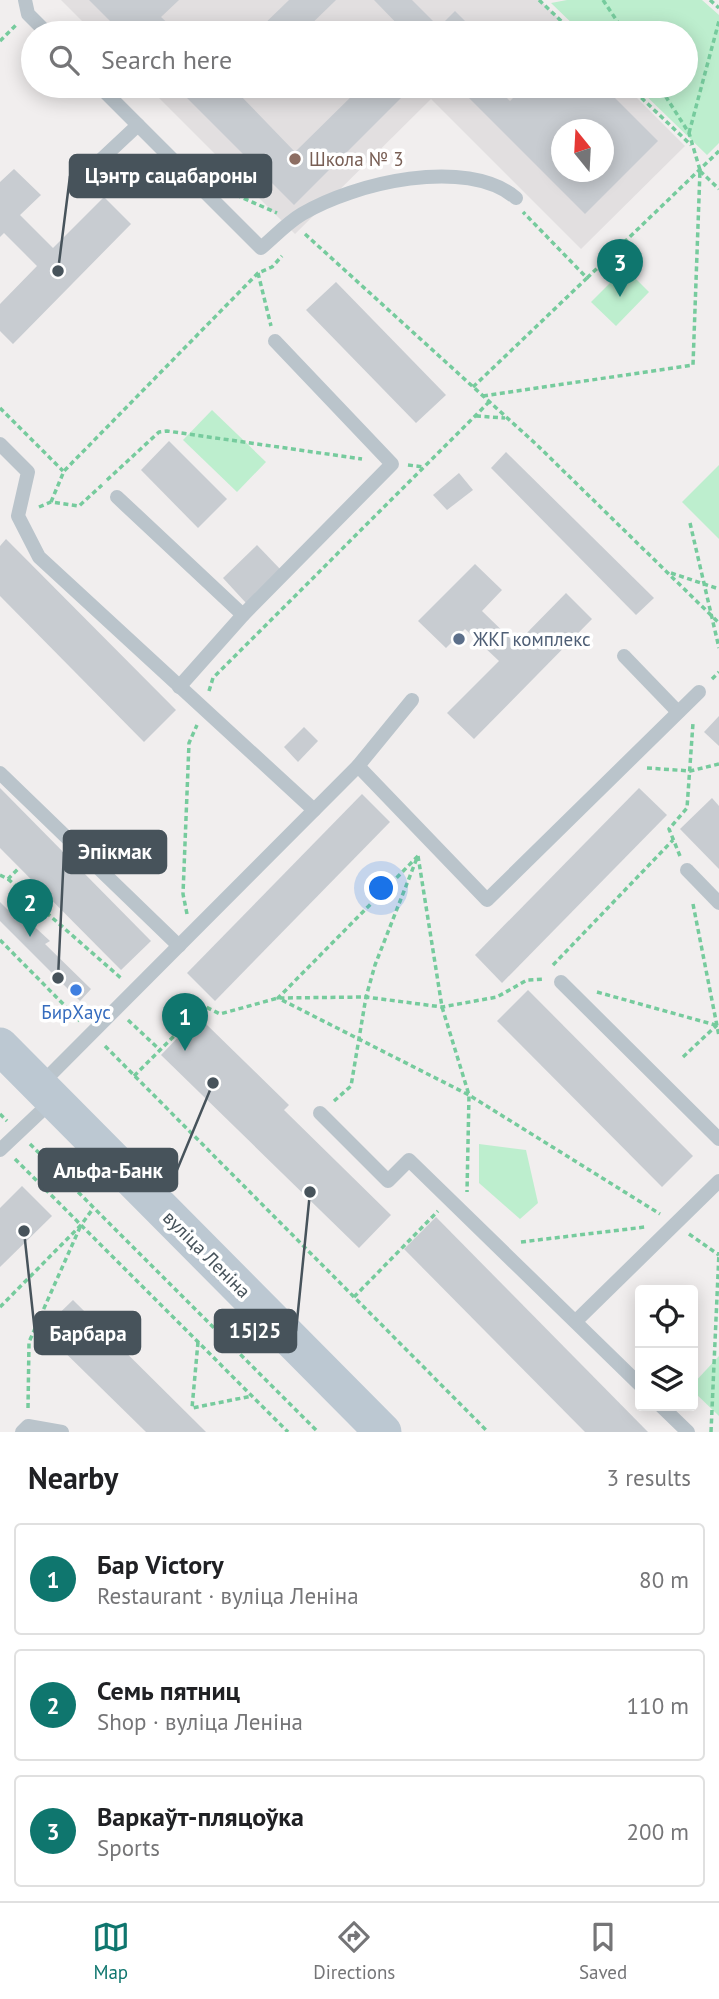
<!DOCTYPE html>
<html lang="en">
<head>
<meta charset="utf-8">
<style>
	:root { --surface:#fff; --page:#f2f2f2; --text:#202124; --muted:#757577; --line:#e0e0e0; --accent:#0f766e }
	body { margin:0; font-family:"PT Sans",sans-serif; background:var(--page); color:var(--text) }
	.controls { position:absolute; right:21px; bottom:21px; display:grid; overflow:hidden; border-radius:7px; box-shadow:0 4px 18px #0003 }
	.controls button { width:63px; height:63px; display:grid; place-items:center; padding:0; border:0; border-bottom:2px solid var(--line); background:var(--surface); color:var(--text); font:35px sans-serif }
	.compass { position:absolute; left:551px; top:119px; width:63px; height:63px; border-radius:50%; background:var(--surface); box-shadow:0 4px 18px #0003; rotate:342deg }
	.you { position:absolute; left:382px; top:889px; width:24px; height:24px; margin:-18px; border:5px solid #fff; border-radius:50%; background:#1a73e8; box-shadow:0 0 0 10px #1a73e833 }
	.badge { display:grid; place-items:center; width:46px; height:46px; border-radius:50%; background:var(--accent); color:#fff; font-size:23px; font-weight:700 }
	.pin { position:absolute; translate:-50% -58px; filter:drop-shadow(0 2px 4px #0008) }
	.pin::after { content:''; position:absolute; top:37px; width:24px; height:21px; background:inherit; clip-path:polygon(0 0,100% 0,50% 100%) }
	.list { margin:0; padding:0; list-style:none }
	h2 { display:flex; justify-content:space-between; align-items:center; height:91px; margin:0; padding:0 28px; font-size:30px }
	h2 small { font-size:23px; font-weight:400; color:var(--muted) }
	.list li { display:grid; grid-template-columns:46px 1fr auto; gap:21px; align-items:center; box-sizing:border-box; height:112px; margin:0 14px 14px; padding:0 14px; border:2px solid var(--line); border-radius:7px }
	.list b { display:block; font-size:26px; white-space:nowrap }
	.list p { margin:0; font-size:23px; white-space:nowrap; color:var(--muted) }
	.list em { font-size:23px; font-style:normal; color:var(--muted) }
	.icon { flex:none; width:38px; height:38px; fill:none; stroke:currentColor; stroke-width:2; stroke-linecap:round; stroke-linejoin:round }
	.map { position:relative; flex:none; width:719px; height:1432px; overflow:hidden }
	.search { position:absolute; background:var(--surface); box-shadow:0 4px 18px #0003; left:21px; right:21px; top:21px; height:77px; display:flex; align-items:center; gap:18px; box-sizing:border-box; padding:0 24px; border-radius:38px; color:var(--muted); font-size:26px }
	.sheet { height:469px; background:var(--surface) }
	nav { display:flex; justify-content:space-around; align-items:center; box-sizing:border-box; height:98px; border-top:2px solid var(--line); background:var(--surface); font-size:19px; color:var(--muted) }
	nav a { display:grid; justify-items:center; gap:4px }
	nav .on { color:var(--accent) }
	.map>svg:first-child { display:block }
	.education { fill:#e2dfe0; fill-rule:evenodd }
	.green { fill:#bdeece }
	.building { fill:#c8ccd1; fill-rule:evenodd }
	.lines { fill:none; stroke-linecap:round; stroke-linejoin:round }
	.path { stroke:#76cb9d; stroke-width:3.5; stroke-dasharray:5 3.5; stroke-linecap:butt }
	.lane { stroke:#bac4cb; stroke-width:14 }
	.secondary { stroke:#bcc8d2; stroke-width:37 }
	.education-dot { fill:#8d6e63; stroke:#fff; stroke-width:2.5 }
	.service-dot { fill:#5c6f8a; stroke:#fff; stroke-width:2.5 }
	.shop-dot { fill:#3f7fe0; stroke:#fff; stroke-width:2.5 }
	.labels { text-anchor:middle; stroke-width:7; stroke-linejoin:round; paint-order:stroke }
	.education-label { font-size:19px; fill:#785e54; stroke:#fff; text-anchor:start }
	.service-label { font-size:19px; fill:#4e5e75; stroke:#fff; text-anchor:start }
	.shop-label { font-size:19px; fill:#366cbe; stroke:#fff }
	.street-label { font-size:19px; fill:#47535b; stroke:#fff }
	.leader { fill:none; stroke:#47535b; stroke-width:2.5 }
	.callout-dot { fill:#47535b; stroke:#fff; stroke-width:2.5 }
	.callout { fill:#47535b; stroke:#47535b; stroke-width:2.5 }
	.callout-label { font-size:21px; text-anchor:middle; font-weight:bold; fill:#fff }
</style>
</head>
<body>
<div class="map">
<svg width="719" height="1432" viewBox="0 0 719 1432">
	<rect width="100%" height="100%" fill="#f1eeee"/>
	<g class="education">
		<polygon points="61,0 540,0 573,33 94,33"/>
		<path d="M147 86H625L685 146 581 249 431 99 295 234ZM562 130H604V172H562Z"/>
	</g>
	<g class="green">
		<polygon points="567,0 702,0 719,15 719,143 707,155 636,86 686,86 686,33 582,33 551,3"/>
		<polygon points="625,268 649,292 616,326 591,302"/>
		<polygon points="212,410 266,462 237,492 183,440"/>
		<polygon points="719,465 719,539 682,502"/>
		<polygon points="479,1144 526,1150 538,1203 520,1219 479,1183"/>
		<polygon points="719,1356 719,1416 693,1391 693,1384"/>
	</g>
	<g class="building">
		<polygon points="89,0 179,0 161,17 178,33 122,33"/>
		<polygon points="289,0 336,0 302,33 255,33"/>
		<polygon points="374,0 412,0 439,27 455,11 477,33 406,33"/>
		<polygon points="175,86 248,86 239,94 295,152 362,86 413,86 294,205"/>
		<path d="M457 86H495L510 101 525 86H603L658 141 585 214ZM562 130H604V172H562Z"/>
		<polygon points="14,169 41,195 20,215 53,248 104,197 131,224 13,344 0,331 0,304 37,266 4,233 0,237 0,182"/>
		<polygon points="336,282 446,395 416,423 306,310"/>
		<polygon points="169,441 227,499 198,528 141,470"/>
		<polygon points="506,452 654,598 636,615 491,468"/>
		<polygon points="459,473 473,490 447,510 433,495"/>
		<polygon points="6,539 176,710 144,742 0,596 0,546"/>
		<polygon points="257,545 281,570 246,603 223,578"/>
		<polygon points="475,564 502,590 482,611 516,644 566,593 592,619 474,739 447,713 499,661 465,629 446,648 418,621"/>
		<polygon points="719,716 719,746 704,732"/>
		<polygon points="304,727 318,741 298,762 284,747"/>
		<polygon points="0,788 151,941 121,970 0,848"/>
		<polygon points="639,788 667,815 502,983 475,955"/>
		<polygon points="362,794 390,822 215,1001 187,973"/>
		<polygon points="712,798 719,806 719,869 680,829"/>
		<polygon points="0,902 21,923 25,918 50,941 45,944 91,989 80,1001 0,921"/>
		<polygon points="528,990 693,1156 662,1187 497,1021"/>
		<polygon points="205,1023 289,1105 284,1110 391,1215 359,1248 161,1055 186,1029 192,1036"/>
		<polygon points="22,1186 52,1216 0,1267 0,1208"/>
		<polygon points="436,1217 648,1432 585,1432 404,1249"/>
		<polygon points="73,1300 206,1432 146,1432 42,1330"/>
	</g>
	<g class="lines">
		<g class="path">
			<polyline points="539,0 574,33"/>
			<polyline points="603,0 625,33"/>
			<polyline points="710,0 719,8"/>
			<polyline points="0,41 16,25"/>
			<polyline points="629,86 691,145"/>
			<polyline points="689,133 719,21"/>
			<polyline points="700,171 719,189"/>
			<polyline points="236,195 277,213"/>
			<polyline points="305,234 537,445 719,623"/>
			<polyline points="258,273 271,326"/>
			<polyline points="587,278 719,151"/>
			<polyline points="473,387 587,278 523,212"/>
			<polyline points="483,396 693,365 700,170 689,133 659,86"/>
			<polyline points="0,408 63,471"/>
			<polyline points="476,416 505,418"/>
			<polyline points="408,465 424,467"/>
			<polyline points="107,480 159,432 167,431 362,459"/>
			<polyline points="51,502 64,471 258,273 272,267 282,256"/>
			<polyline points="39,507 51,502 79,506 102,485"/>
			<polyline points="690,523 719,648"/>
			<polyline points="671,573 719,589"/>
			<polyline points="712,679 719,672"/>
			<polyline points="209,691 213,678 489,402"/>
			<polyline points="647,768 690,771 719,764"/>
			<polyline points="418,856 278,998 469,1095 660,1214"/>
			<polyline points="418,856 442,1007 469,1095 467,1192"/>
			<polyline points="680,856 669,829 687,808 693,723"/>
			<polyline points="0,875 8,879 19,868"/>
			<polyline points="8,879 122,979"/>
			<polyline points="693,904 719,1036"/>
			<polyline points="187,914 183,894 189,743 197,725"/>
			<polyline points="0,940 80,1021"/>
			<polyline points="553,965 673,840"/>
			<polyline points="597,992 719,1026"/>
			<polyline points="128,1020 160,1050"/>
			<polyline points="105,1046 488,1432"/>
			<polyline points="683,1057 717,1025"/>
			<polyline points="134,1076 204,1006 220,1014 278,998 366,997 442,1007 497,997 527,980 545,979"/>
			<polyline points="334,1101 351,1086 366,997 375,965 417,858"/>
			<polyline points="0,1114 7,1121"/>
			<polyline points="30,1144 318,1432"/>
			<polyline points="15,1159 288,1432"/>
			<polyline points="689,1234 719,1255"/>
			<polyline points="521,1242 645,1227"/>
			<polyline points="354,1297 438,1211"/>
			<polyline points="0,1307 81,1225 92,1210"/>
			<polyline points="198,1342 192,1408 252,1396"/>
			<polyline points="28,1408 29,1342 81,1225"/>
			<polyline points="711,1432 719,1252"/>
		</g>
		<g class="lane">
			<polyline points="25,0 28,14 47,33"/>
			<path d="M99 86 261 248C274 237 287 223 302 214 354 183 466 156 516 198"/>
			<polyline points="91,169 138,125"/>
			<polyline points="0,444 28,472 18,516 39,557 314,810"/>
			<polyline points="117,497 243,615"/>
			<polyline points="624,656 678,712"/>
			<polyline points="179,687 243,615 392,464 275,341"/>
			<polyline points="358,766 487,900 699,692"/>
			<polyline points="0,773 179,946"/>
			<polyline points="687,870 719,903"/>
			<polyline points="561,982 719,1139"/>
			<polyline points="40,1085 358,766 412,700"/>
			<polyline points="320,1113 388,1181 409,1160 640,1385"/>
			<polyline points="0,1150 53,1100"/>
			<polyline points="576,1321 719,1181"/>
			<polyline points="661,1406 688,1432"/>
			<polyline points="22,1432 28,1426 62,1432"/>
		</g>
		<polyline class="secondary" points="0,1046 383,1432"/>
	</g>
	<circle class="education-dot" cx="295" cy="159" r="7"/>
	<circle class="service-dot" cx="459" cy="639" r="7"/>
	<circle class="shop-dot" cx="76" cy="990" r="7"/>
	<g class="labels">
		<g class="education-label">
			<text x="309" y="166">Школа № 3</text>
		</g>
		<g class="service-label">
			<text x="473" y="646">ЖКГ комплекс</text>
		</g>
		<g class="shop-label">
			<text x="76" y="1019">БирХаус</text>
		</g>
		<g class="street-label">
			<text transform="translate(207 1254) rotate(45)" y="7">вуліца Леніна</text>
		</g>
	</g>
	<path class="leader" d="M58 271L70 176M58 978L64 852M213 1083L177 1170M310 1192L296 1331M24 1231L35 1333"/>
	<g class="callout-dot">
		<circle cx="58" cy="271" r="7"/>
		<circle cx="58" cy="978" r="7"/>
		<circle cx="213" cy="1083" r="7"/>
		<circle cx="310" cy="1192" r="7"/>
		<circle cx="24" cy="1231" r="7"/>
	</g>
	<g class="callout">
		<rect x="70" y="155" width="201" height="42" rx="7"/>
		<rect x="64" y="831" width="102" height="42" rx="7"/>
		<rect x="39" y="1149" width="138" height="42" rx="7"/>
		<rect x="215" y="1310" width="81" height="42" rx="7"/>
		<rect x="35" y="1312" width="105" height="42" rx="7"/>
	</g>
	<g class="callout-label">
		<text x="171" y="183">Цэнтр сацабароны</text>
		<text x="115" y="859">Эпікмак</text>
		<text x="108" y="1178">Альфа-Банк</text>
		<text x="255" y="1338">15|25</text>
		<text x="88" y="1341">Барбара</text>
	</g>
</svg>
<div class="controls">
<button><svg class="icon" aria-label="locate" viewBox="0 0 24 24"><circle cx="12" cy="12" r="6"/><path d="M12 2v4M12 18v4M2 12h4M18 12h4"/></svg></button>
<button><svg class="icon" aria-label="layers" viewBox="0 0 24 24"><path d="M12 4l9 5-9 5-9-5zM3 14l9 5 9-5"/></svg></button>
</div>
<svg class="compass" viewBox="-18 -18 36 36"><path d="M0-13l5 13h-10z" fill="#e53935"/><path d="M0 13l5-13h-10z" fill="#757577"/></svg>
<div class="you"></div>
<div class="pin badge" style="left:185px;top:1051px">1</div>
<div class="pin badge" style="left:30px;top:937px">2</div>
<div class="pin badge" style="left:620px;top:297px">3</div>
<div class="search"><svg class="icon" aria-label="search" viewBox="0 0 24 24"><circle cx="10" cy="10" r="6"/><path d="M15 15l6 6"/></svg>Search here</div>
</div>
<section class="sheet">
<h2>Nearby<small>3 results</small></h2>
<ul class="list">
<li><span class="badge">1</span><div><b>Бар Victory</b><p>Restaurant · вуліца Леніна</p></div><em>80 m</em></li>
<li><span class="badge">2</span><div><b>Семь пятниц</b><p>Shop · вуліца Леніна</p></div><em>110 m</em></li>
<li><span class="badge">3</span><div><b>Варкаўт-пляцоўка</b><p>Sports</p></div><em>200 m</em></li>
</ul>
</section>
<nav>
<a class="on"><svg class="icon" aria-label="map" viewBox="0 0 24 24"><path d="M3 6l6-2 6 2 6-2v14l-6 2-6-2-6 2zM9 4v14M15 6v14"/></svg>Map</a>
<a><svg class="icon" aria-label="directions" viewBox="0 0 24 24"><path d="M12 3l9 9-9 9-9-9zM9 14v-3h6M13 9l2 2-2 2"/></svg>Directions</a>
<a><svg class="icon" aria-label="saved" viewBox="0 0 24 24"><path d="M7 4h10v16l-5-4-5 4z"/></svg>Saved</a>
</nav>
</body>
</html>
